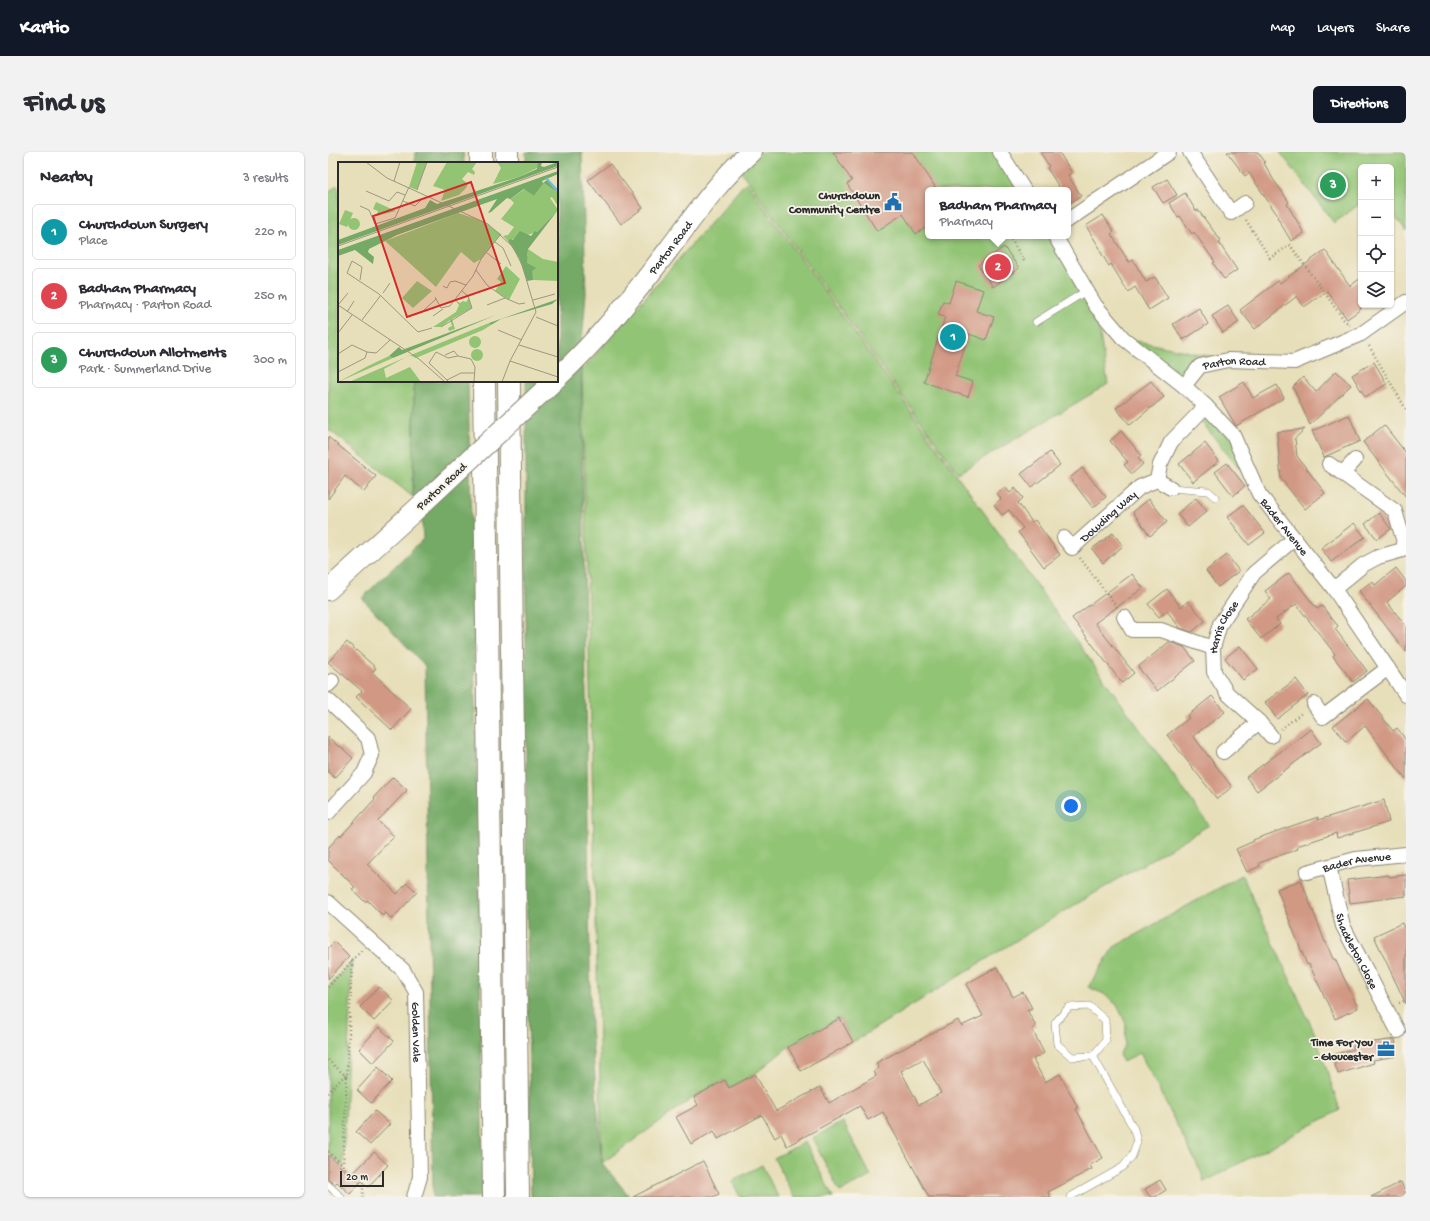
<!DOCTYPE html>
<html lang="en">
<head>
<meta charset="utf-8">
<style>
	:root { --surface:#fff; --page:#f2f2f3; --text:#2b2b33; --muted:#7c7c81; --line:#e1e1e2; --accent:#111827 }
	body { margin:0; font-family:"Gochi Hand",sans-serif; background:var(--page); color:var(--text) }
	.controls { position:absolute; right:12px; top:12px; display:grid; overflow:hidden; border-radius:6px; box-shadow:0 1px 3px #0004 }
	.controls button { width:36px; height:36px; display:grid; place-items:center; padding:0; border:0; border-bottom:1px solid var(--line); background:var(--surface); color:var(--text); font:20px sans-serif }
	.scale { position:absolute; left:12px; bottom:10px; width:44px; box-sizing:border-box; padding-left:4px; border:2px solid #2b2b2b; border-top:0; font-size:11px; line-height:14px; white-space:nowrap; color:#2b2b2b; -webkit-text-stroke:3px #f7f3e8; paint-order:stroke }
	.you { position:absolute; left:743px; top:654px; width:14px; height:14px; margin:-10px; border:3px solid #fff; border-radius:50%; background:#1a73e8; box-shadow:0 0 0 6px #1a73e833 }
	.badge { display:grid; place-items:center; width:26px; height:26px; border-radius:50%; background:var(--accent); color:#fff; font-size:13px; font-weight:700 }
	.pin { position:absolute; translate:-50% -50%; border:2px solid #fff; box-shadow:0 1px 4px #0006 }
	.popup { position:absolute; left:597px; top:35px; width:146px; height:52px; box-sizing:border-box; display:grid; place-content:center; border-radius:6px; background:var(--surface); filter:drop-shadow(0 1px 3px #0005); font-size:13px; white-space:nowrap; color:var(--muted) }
	.popup b { font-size:15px; color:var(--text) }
	.popup::after { content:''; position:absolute; left:50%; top:100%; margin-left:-8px; border:8px solid transparent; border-top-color:var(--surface) }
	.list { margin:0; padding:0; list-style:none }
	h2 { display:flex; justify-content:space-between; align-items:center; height:52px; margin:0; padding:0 16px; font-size:17px }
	h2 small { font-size:13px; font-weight:400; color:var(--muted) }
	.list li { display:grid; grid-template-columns:26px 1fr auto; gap:12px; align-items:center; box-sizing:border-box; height:56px; margin:0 8px 8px; padding:0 8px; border:1px solid var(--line); border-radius:6px }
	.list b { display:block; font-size:15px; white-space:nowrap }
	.list p { margin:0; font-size:13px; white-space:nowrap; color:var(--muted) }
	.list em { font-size:13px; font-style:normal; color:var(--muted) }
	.icon { flex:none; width:22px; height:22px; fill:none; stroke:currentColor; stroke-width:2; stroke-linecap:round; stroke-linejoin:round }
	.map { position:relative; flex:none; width:1078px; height:1045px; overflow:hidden; border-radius:6px }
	header { display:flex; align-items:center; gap:24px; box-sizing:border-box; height:56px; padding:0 20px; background:var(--accent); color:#fff }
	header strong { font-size:19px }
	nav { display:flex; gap:22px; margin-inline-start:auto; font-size:14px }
	.intro { display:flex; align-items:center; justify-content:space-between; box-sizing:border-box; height:96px; padding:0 24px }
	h1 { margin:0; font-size:28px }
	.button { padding:10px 18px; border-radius:6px; background:var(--accent); color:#fff; font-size:14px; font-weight:700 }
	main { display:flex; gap:24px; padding:0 24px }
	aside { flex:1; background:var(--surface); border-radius:6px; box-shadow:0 1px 3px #0004 }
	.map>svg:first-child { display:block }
	.green { fill:#92c474; stroke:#5e7850 }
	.forest { fill:#75aa66; stroke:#506a48 }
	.building { fill:#d19884; fill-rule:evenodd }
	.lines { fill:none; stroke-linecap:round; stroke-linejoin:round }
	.lane-casing { stroke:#898572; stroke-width:8 }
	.street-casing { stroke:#898572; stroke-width:16 }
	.secondary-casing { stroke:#898572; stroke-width:22 }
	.highway-casing { stroke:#898572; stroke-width:24 }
	.path { stroke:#898572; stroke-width:2.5; stroke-dasharray:1 3; stroke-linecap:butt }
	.lane { stroke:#fff; stroke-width:7 }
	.street { stroke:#fff; stroke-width:14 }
	.secondary { stroke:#fff; stroke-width:20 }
	.highway { stroke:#fff; stroke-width:22 }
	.secondary-bridge-casing { stroke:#898572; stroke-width:22; stroke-linecap:butt }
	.secondary-bridge { stroke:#fff; stroke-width:20 }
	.labels { text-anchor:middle; stroke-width:3.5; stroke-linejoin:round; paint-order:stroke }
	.poi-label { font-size:12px; font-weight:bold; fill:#2b2b2b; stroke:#f7f3e8; text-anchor:end }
	.street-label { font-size:12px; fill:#2b2b2b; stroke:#f7f3e8 }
	.inset-river { fill:none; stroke:#6abbe5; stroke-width:2 }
	.inset-road { fill:none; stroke:#9c9780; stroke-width:1 }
	.view { fill:#d62828; fill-opacity:0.15; stroke:#d62828; stroke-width:2 }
	.inset-edge { fill:none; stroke:#2b2b2b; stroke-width:2 }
</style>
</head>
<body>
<header>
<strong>Kartio</strong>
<nav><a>Map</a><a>Layers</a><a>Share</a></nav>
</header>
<div class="intro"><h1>Find us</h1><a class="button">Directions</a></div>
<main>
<aside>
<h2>Nearby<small>3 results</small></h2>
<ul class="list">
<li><span class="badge" style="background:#0f9aa8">1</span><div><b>Churchdown Surgery</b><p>Place</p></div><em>220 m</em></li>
<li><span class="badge" style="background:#e0444e">2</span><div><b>Badham Pharmacy</b><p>Pharmacy · Parton Road</p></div><em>250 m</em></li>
<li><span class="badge" style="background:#2e9e5b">3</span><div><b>Churchdown Allotments</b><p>Park · Summerland Drive</p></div><em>300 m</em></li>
</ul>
</aside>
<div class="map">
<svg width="1078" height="1045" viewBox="0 0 1078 1045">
	<rect width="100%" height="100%" fill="#f7f3e8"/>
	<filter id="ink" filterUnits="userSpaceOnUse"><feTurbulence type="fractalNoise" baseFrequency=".025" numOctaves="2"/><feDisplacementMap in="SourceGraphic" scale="8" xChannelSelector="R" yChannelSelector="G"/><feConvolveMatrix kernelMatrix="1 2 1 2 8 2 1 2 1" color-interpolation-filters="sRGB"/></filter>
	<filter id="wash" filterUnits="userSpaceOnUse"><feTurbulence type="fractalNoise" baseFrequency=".012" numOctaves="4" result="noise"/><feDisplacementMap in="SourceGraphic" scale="16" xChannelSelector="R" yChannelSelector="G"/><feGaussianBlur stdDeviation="0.9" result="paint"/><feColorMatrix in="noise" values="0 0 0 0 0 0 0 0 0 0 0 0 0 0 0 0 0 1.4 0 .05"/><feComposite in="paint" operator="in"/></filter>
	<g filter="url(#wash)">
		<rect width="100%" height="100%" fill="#e7dfb9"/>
		<g class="green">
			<polygon points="423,0 672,0 696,38 600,38 600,84 727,84 767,153 780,232 630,321 409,14"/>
			<polygon points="952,0 1078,0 1078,79 1063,58 1063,15 1033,15 1033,51 1006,71"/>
			<polygon points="418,30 881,673 715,772 525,890 512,866 460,895 427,922 401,936 397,928 366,945 274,1011 254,218"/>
			<polygon points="9,34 11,36 11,229 86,229 85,345 0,277 0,40"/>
			<polygon points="795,186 900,208 872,214 856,234"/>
			<polygon points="878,254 905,283 931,342 869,264"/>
			<polygon points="914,723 987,882 1012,958 876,1030 873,1020 812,901 795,910 791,903 797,892 798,872 789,853 776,842 760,835 786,795"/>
			<polygon points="24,809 15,1014 0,1000 0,835"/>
			<polygon points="515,970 543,1024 512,1040 484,986"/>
			<polygon points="477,990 505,1045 466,1045 446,1006"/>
			<polygon points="434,1013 450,1045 412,1045 404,1029"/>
		</g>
		<g class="forest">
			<polygon points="87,0 135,0 136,11 87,11"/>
			<polygon points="198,0 254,0 258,141 253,203 263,877 274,1011 302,1045 203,1045 198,711 198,229 229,229 229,11 198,11"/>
			<polygon points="86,229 140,229 151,736 155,1045 105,1045 97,514 34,446 95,387 93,353 85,345"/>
		</g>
		<g id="blocks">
			<g class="building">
				<polygon points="505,0 585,0 609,38 600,38 600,74 588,82 575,62 549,79 519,32 524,29"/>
				<polygon points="712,0 731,0 744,21 740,23 753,44 740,52 740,38 733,38 719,16 721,14"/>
				<polygon points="899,0 930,0 937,10 936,11 945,27 961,50 959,52 976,81 963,89 949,65 950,64 921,21 917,24"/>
				<polygon points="282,12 315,56 293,72 260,28"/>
				<polygon points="839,27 849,43 835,51 825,35"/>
				<polygon points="857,41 868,59 870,58 893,89 891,91 909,118 896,127 885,111 887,110 866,80 864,82 852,64 850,65 841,51"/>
				<polygon points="775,63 786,80 783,82 801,110 805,108 818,130 827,125 840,146 821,158 807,135 800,140 783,112 781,114 772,99 773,98 758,74"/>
				<polygon points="676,95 691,116 665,135 650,113"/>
				<polygon points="997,98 1022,134 1033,126 1033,157 1019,167 999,139 976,155 969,144 927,177 912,158 950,129 952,131"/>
				<polygon points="628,129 655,138 648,159 666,165 658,188 641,182 627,224 645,230 640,245 596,230 617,165 610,163 615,149 621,151"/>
				<polygon points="900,154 911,170 895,181 884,164"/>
				<polygon points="871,156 880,172 855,188 845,172"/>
				<polygon points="1046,210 1059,232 1037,245 1024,223"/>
				<polygon points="1008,219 1023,233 982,273 965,235 975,225 988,240"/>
				<polygon points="823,229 836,245 802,273 788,256"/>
				<polygon points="916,230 925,246 949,233 956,246 908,274 891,245"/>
				<polygon points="1021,263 1032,289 996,305 984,279"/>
				<polygon points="1056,273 1078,301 1078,345 1035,290"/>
				<polygon points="977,277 966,287 967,287 969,304 997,341 977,357 953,327 949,280"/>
				<polygon points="793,279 813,303 810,306 815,312 804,322 796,313 800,310 782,289"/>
				<polygon points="0,285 48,324 36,340 17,324 0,347"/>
				<polygon points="877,291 891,309 865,330 851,312"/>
				<polygon points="722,300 732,313 704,335 693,322"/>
				<polygon points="899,311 917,334 905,344 887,320"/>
				<polygon points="754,316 778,345 765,356 742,326"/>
				<polygon points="677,335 682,341 687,336 695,346 690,351 704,370 707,368 732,403 716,415 690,380 695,376 681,358 674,363 666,353 673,347 669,341"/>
				<polygon points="868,346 879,359 860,375 849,362"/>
				<polygon points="821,347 839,370 822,384 805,360"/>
				<polygon points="915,353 937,381 921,393 899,365"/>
				<polygon points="1051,361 1063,377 1049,387 1037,372"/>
				<polygon points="1026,371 1037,385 1003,410 993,396"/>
				<polygon points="785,381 795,394 775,411 764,397"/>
				<polygon points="899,403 911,419 890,435 878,419"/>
				<polygon points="1068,416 1078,429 1078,434 1059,450 1078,474 1078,500 1031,439 1044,429 1047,433"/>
				<polygon points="961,421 989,457 994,454 1010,474 1007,477 1039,519 1025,530 1005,504 1007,502 968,452 948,467 952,472 933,487 917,467 943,447 937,439"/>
				<polygon points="804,422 815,436 767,471 806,521 794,531 744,466"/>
				<polygon points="839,437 853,455 860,449 877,469 864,480 852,476 839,459 831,465 820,452"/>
				<polygon points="19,490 48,516 44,520 83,557 64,578 28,545 34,539 0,510"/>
				<polygon points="841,490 856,495 867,509 829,539 810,515"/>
				<polygon points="912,494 930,517 915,528 897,506"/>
				<polygon points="968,527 980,543 949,567 937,550"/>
				<polygon points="884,544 897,560 865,584 904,635 889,647 839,583 861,566 859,564"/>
				<polygon points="1040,547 1065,579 1069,576 1078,588 1078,627 1037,574 1018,590 1005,574"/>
				<polygon points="983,577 993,591 929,639 918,625"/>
				<polygon points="0,585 11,595 12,594 25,606 7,626 0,620"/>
				<polygon points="65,625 79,638 50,669 66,684 39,712 69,742 79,731 89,740 64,767 57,760 55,764 39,748 37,750 24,737 27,735 0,708 0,696 12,683 13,684 47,647 46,645"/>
				<polygon points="1056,648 1061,670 1009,686 1008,681 969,694 970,697 931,711 932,714 919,720 908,697 926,689 925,688 958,676 990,665 990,668"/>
				<polygon points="1061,723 1061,725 1078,723 1078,744 1022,751 1019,728"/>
				<polygon points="973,728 997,790 998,790 1005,807 1007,807 1030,856 1007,867 981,812 979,813 949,737"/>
				<polygon points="1074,771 1078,780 1078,852 1046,784"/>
				<polygon points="6,790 21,805 0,827 0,796"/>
				<path d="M669 815 685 845 695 840 704 856 699 858 708 874 704 877 716 901 705 907 717 930 732 922 750 956 748 957 775 1006 762 1013 764 1017 720 1040 723 1045H601L555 960 540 968 532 954 459 994 453 982 447 986 434 963 390 987 386 979 363 992 348 965 370 953 366 945 397 928 401 936 427 922 448 959 492 935 501 951 548 924 546 919 551 916 548 911 630 868 633 874 655 864 638 832ZM595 907 613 941 591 953 573 919Z"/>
				<polygon points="51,835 66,849 46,869 32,855"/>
				<polygon points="512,866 525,890 473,919 460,895"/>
				<polygon points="51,875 66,889 45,911 31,897"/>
				<polygon points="1067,887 1069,904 1045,908 1046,911 1010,922 1004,903 1026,897 1025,894 1040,890 1040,891"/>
				<polygon points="50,915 64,929 43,951 29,938"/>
				<polygon points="47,959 62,972 42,993 28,980"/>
				<polygon points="46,1000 60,1013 40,1035 34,1029 22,1042 9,1030 7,1032 0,1028 0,1003 23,1024"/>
				<polygon points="375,1009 391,1042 385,1045 305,1045"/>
				<polygon points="832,1028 838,1038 827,1045 822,1045 817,1037"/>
				<polygon points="1073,1030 1078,1042 1078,1045 1043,1045"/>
			</g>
		</g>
	</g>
	<g filter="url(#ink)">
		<use href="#blocks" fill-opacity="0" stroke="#898572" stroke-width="1"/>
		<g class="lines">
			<g class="lane-casing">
				<g id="lane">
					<polyline points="708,170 758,139"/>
					<polyline points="843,336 880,339 887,345"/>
					<polygon points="761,854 777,868 778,888 765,904 744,905 729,892 727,871 741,855"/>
					<polyline points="0,1033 13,1045"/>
					<polyline points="742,1045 795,1015 804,1004 809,990 806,977 765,904"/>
				</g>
			</g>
			<g class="street-casing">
				<g id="street">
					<polyline points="672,0 696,38"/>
					<polyline points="862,0 903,61 917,51"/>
					<polyline points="740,68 841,0"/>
					<path id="s1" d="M727 84 767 153 795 186 856 234 878 254 905 283 931 342 1006 437 1078 543"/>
					<path id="s2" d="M856 234 872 214 900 208 966 210 1033 182 1078 150"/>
					<polyline points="1001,312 1067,359 1078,397"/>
					<polyline points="1015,321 1027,308"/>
					<polyline points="843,336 829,328 832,313 843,290 878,254"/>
					<path id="s3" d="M736 386 744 396 812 335 829 328"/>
					<polyline points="1006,437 1035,413 1050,405 1078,397"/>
					<polyline points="796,465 804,478 833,478 885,496"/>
					<polyline points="0,533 4,529"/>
					<polyline points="0,548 40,586 44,603 36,621 0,661"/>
					<polyline points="986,552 995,565 1060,516"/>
					<polyline points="931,570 943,584"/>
					<path id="s4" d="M895 600 931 570 899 541 886 520 885 496 892 472 926 421 966 387"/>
					<path id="s5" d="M1001 714 1015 774 1070 879"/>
					<path id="s6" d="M979 720 1028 707 1078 702"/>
					<path id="s7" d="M0 750 75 818 88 840 92 1025 86 1045"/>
				</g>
			</g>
			<g class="secondary-casing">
				<g id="secondary">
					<path id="s8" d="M229 226C271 187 306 143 341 97 366 64 391 28 423 0"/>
					<polyline points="0,438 93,353"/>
				</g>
			</g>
			<g class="highway-casing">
				<g id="highway">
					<polyline points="153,0 153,11"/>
					<polyline points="179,0 179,11"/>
					<polyline points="156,229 166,1045"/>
					<polyline points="181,229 190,1045"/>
				</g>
			</g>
			<g class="path">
				<polyline points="918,68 942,106 962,93 1016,168 1022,173"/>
				<polyline points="681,84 696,109"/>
				<polyline points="1041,194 1078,257"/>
				<polyline points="752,406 789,455"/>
				<polyline points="953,577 975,560"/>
				<polyline points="24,809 15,1014 35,1034 35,1045"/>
				<polyline points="0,835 34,798"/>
				<polyline points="1071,851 1078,848"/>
				<polyline points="0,908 19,925"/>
				<polyline points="0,941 17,923"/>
				<polyline points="0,1000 15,1013"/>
			</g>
			<use href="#lane" class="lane"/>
			<use href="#street" class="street"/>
			<use href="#secondary" class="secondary"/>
			<use href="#highway" class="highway"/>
			<g class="secondary-bridge-casing">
				<polyline id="secondary-bridge" points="93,353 226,229"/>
			</g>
			<use href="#secondary-bridge" class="secondary-bridge"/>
		</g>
	</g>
	<defs>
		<g id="civic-bare" transform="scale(1.38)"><path d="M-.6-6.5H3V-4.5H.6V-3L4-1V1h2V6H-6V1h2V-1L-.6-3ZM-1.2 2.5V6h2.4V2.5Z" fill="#1f6fb2" stroke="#f7f3e8" stroke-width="2.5" paint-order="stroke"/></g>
		<g id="office-bare" transform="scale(1.38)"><path d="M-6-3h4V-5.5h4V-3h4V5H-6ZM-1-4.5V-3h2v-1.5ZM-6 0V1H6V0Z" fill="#1f6fb2" stroke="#f7f3e8" stroke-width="2.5" paint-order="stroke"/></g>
	</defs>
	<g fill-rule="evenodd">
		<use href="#civic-bare" x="565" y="50"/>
		<use href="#office-bare" x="1058" y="897"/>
	</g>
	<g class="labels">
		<g class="poi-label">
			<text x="552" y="47">Churchdown<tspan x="552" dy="14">Community Centre</tspan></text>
			<text x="1045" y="894">Time For You<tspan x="1045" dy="14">- Gloucester</tspan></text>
		</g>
		<g class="street-label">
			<text dy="4" stroke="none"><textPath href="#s8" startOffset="173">Parton Road</textPath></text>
			<text dy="4" stroke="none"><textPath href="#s2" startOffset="60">Parton Road</textPath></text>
			<text transform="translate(113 334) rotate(-43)" y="4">Parton Road</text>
			<text dy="4" stroke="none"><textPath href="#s3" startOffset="61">Dowding Way</textPath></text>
			<text dy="4" stroke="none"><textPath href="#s1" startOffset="376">Bader Avenue</textPath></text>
			<text dy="4" stroke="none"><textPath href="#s4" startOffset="162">Harris Close</textPath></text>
			<text dy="4" stroke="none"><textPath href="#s6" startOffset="51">Bader Avenue</textPath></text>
			<text dy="4" stroke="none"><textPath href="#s5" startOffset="90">Shackleton Close</textPath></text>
			<text dy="4" stroke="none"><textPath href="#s7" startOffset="167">Golden Vale</textPath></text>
		</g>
	</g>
	<g transform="translate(10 10)">
		<rect width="220" height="220" fill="#e7dfb9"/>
		<path d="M79 0H89L79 28 71 25ZM109 0H139L134 7 137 10 136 13 130 10 124 17 130 22 128 26 121 33 103 39 107 28 95 24ZM159 0H200L201 5 181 15 155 22 163 6ZM206 21 220 31V44L214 35 212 36 220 48 199 70 170 79 165 74 170 73 176 65 163 57 176 41 172 37 187 27 196 34ZM38 40 58 49 38 54 40 49 35 47ZM7 48 15 51 9 65 1 62ZM120 51 145 59 163 72 143 97 136 101 123 90 98 125 47 79ZM10 62a6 6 0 1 1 12 0a6 6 0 1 1-12 0ZM190 87 205 97 220 100V119L195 118 187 97 190 93ZM168 104 182 117 171 138 157 129 163 120 159 117ZM79 119 94 129 75 146 64 136ZM131 136 134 146 114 157 117 167 111 169 110 166 114 164 112 158 103 165H95L118 150 121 143 117 138 122 141 125 139 128 140ZM151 161 153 163 145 168 78 196 72 193 46 207 48 216 72 205 83 220H11L73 193ZM131 180a6 6 0 1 1 12 0a6 6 0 1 1-12 0ZM133 193a6 6 0 1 1 12 0a6 6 0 1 1-12 0ZM51 194 55 196 0 220 30 204Z" fill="#92c474"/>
		<path d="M200 0H204L203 4 206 5 220 0V4L0 83V78L87 46 92 38 99 42 181 15 199 7ZM220 9V12L204 19 205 21 209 18 220 31 206 21 196 34 186 27 172 37 169 36 153 50 150 51 159 37 59 73 31 87 30 90 36 95 35 102 17 88 0 94V88ZM220 48 190 87 189 101 198 106 194 109 195 118 189 119 181 96 170 79 172 77 175 78 182 69 193 74 197 69 199 70ZM220 137 214 142 163 157 153 163 151 161ZM158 153 55 196 51 194 61 185 64 188Z" fill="#75aa66"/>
		<path class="inset-river" d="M208 16 220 29"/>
		<path class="inset-road" d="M28 0 49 16 150 62 175 85 184 103 198 150 172 199 164 220M56 19 62 0M79 28 89 0M28 29 51 39 59 30 67 33M65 39 77 44 83 38M22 44 31 48 37 62 57 56 71 25M157 80 165 86 173 104M0 84 220 5M149 91 163 102M138 108 149 123 167 136 181 142 187 141M22 118 24 105 14 99 9 111 41 132 80 170 94 166M105 124 109 126 112 120 117 119 128 123M45 131 52 121M97 135 103 146 112 144 135 114 143 97 163 72M195 138 217 132M0 143 81 197 107 220M0 143 10 131M149 143 167 136M85 149 98 137M9 150 16 139M95 154 105 147M198 155 220 164M24 158 43 133M103 165 134 146 130 134 124 129M160 168 184 178M0 171 14 153M181 183 220 195M0 192 14 183 29 190 38 191 52 178M107 193 116 189 120 194M172 199 220 215M0 210 27 196 29 190M109 218 123 211H137M111 220 91 201 98 190 110 196 120 194 133 197 137 205 136 220"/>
		<path class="view" d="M133 20 167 121 69 155 35 54Z"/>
		<rect width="220" height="220" class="inset-edge"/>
	</g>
</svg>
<div class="controls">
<button>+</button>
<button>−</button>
<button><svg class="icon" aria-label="locate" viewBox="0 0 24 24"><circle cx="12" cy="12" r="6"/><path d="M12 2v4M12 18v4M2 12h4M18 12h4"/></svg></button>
<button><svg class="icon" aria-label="layers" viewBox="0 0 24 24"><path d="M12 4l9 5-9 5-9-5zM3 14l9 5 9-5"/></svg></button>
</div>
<div class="scale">20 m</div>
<div class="you"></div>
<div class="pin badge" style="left:625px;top:185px;background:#0f9aa8">1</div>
<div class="pin badge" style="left:670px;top:115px;background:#e0444e">2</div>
<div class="popup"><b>Badham Pharmacy</b>Pharmacy</div>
<div class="pin badge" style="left:1005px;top:33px;background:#2e9e5b">3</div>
</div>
</main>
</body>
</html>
